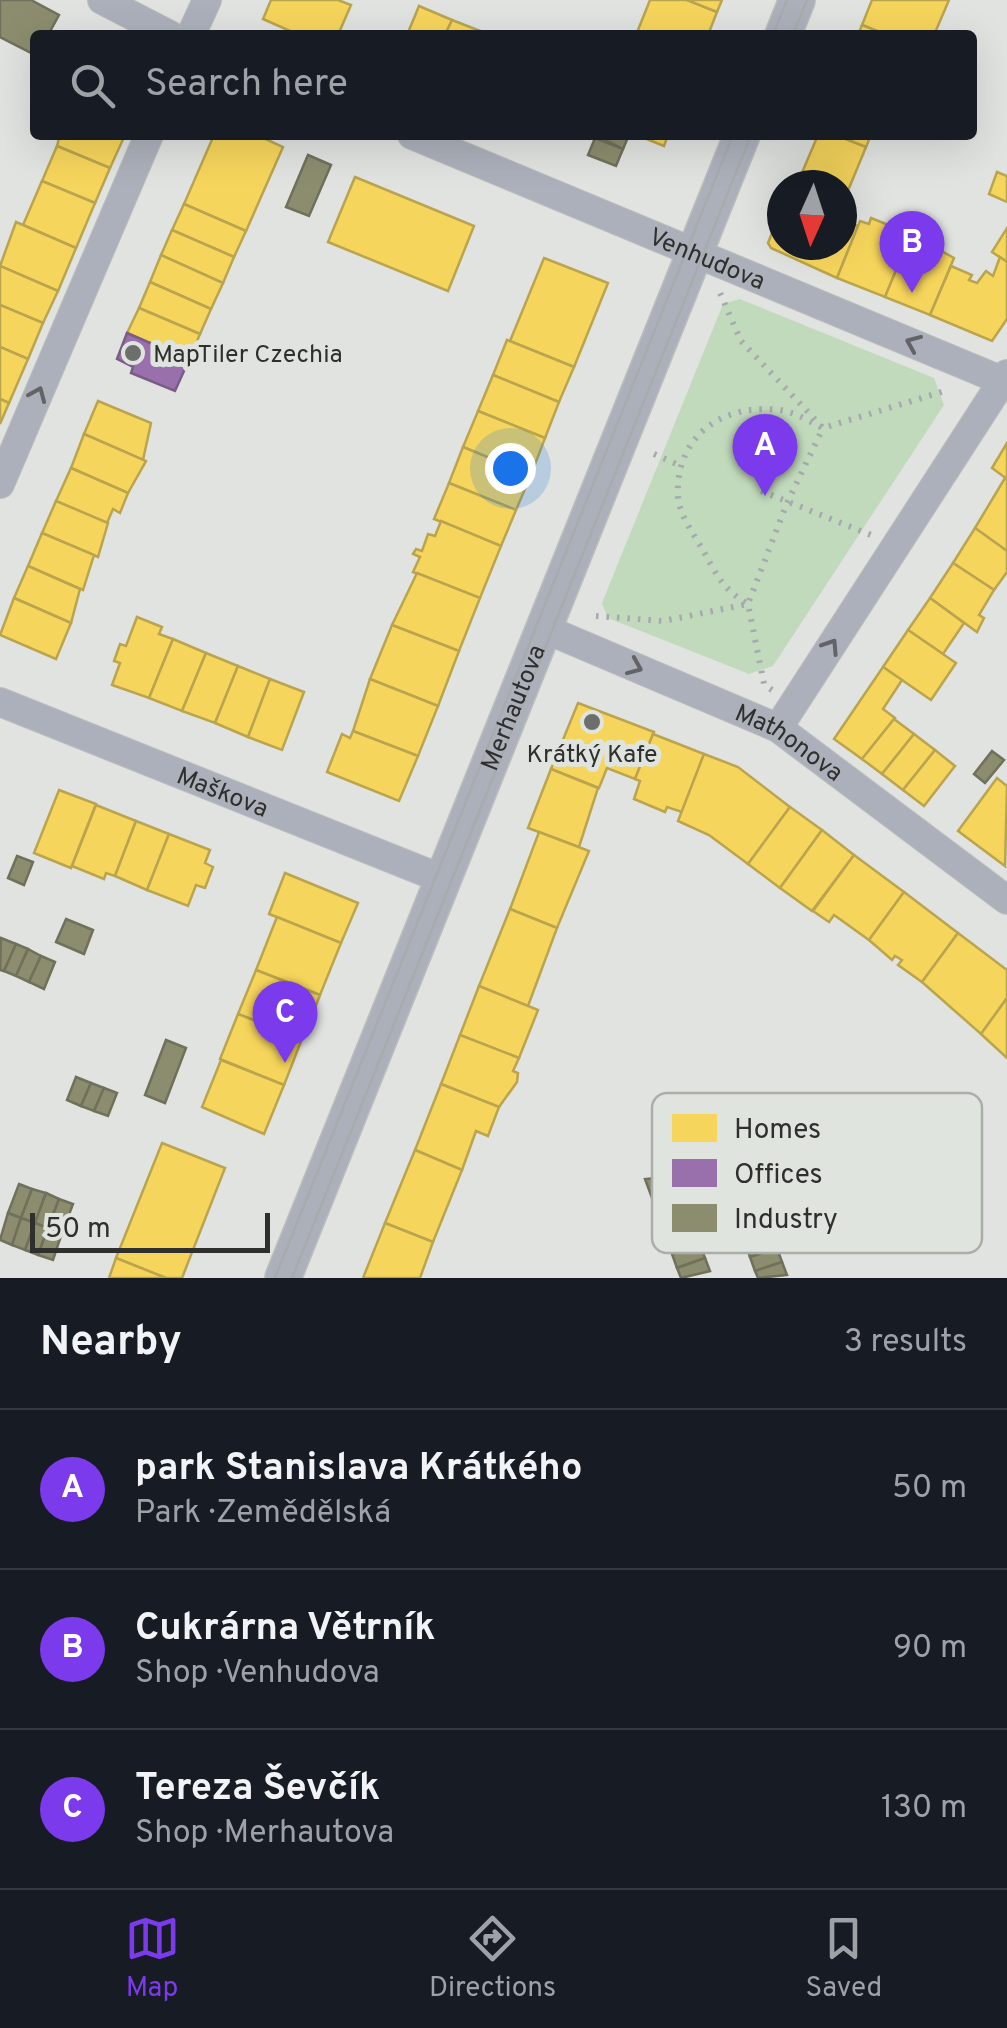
<!DOCTYPE html>
<html lang="en">
<head>
<meta charset="utf-8">
<style>
	:root { --surface:#171b24; --page:#20242c; --text:#f1f3f6; --muted:#9ea1a6; --line:#363941; --accent:#7c3aed }
	body { margin:0; font-family:Overpass,sans-serif; background:var(--page); color:var(--text) }
	.compass { position:absolute; left:767px; top:170px; width:90px; height:90px; border-radius:50%; background:var(--surface); box-shadow:0 10px 40px #0002; rotate:183deg }
	.scale { position:absolute; left:30px; bottom:25px; width:240px; box-sizing:border-box; padding-left:10px; border:5px solid #2f302e; border-top:0; font-size:28px; line-height:35px; white-space:nowrap; color:#2f302e; -webkit-text-stroke:8px #dfe4de; paint-order:stroke }
	.you { position:absolute; left:510px; top:468px; width:35px; height:35px; margin:-25px; border:8px solid #fff; border-radius:50%; background:#1a73e8; box-shadow:0 0 0 15px #1a73e833 }
	.badge { display:grid; place-items:center; width:65px; height:65px; border-radius:50%; background:var(--accent); color:#fff; font-size:32px; font-weight:700 }
	.pin { position:absolute; translate:-50% -82px; filter:drop-shadow(0 2px 5px #0008) }
	.pin::after { content:''; position:absolute; top:52px; width:35px; height:30px; background:inherit; clip-path:polygon(0 0,100% 0,50% 100%) }
	.list { margin:0; padding:0; list-style:none }
	h2 { display:flex; justify-content:space-between; align-items:center; height:130px; margin:0; padding:0 40px; font-size:42px }
	h2 small { font-size:32px; font-weight:400; color:var(--muted) }
	.list li { display:grid; grid-template-columns:65px 1fr auto; gap:30px; align-items:center; box-sizing:border-box; height:160px; padding:0 40px; border-top:2px solid var(--line) }
	.list b { display:block; font-size:38px; white-space:nowrap }
	.list p { margin:0; font-size:32px; white-space:nowrap; color:var(--muted) }
	.list em { font-size:32px; font-style:normal; color:var(--muted) }
	.icon { flex:none; width:55px; height:55px; fill:none; stroke:currentColor; stroke-width:2; stroke-linecap:round; stroke-linejoin:round }
	.map { position:relative; flex:none; width:1007px; height:1278px; overflow:hidden }
	.search { position:absolute; background:var(--surface); box-shadow:0 10px 40px #0002; left:30px; right:30px; top:30px; height:110px; display:flex; align-items:center; gap:25px; box-sizing:border-box; padding:0 35px; border-radius:10px; color:var(--muted); font-size:38px }
	.sheet { height:610px; background:var(--surface) }
	nav { display:flex; justify-content:space-around; align-items:center; box-sizing:border-box; height:140px; border-top:2px solid var(--line); background:var(--surface); font-size:28px; color:var(--muted) }
	nav a { display:grid; justify-items:center; gap:5px }
	nav .on { color:var(--accent) }
	.map>svg:first-child { display:block }
	.green { fill:#c2dabc }
	.homes { fill:#f6d55c; stroke:#baa44e; stroke-width:2.5 }
	.offices { fill:#9970ab; stroke:#795d86; stroke-width:2.5 }
	.industry { fill:#8c8c6e; stroke:#70705b; stroke-width:2.5 }
	.lines { fill:none; stroke-linecap:round; stroke-linejoin:round }
	.minor-casing { stroke:#bdbebc; stroke-width:30 }
	.tertiary-casing { stroke:#bdbebc; stroke-width:38 }
	.path { stroke:#a6a9ae; stroke-width:6; stroke-dasharray:2.5 8; stroke-linecap:butt }
	.minor { stroke:#acb0ba; stroke-width:28 }
	.tertiary { stroke:#acb0ba; stroke-width:35 }
	.tram { stroke:#a8abae; stroke-width:2.5 }
	.oneway { stroke:#616366 }
	.poi-dot { fill:#6d6f6c; stroke:#dfe4de; stroke-width:4 }
	.labels { text-anchor:middle; stroke-width:10; stroke-linejoin:round; paint-order:stroke }
	.street-label { font-size:25px; fill:#2f302e; stroke:#dfe4de }
	.poi-label { font-size:25px; fill:#2f302e; stroke:#dfe4de; text-anchor:start }
	.key { fill:#dfe4de; stroke:#aaaea9; stroke-width:2.5 }
	.key-label { font-size:28px; fill:#2f302e }
</style>
</head>
<body>
<div class="map">
<svg width="1007" height="1278" viewBox="0 0 1007 1278">
	<rect width="100%" height="100%" fill="#e0e3df"/>
	<polygon class="green" points="740,299 934,378 944,405 773,666 749,674 608,618 602,603 723,304"/>
	<g class="homes">
		<polygon points="271,0 338,0 351,5 338,35 299,35 263,19"/>
		<polygon points="650,0 687,0 717,12 708,35 636,35"/>
		<polygon points="687,0 722,0 717,12"/>
		<polygon points="872,0 949,0 934,35 887,35 862,25"/>
		<polygon points="419,6 452,20 445,35 407,35"/>
		<polygon points="452,20 483,32 482,35 445,35"/>
		<polygon points="862,25 887,35 858,35"/>
		<polygon points="60,135 125,135 110,168 57,146"/>
		<polygon points="214,135 257,135 283,147 246,231 184,204"/>
		<polygon points="637,135 668,135 664,146"/>
		<polygon points="818,135 836,135 866,147 847,193 842,185 827,185 801,175"/>
		<polygon points="836,135 871,135 866,147"/>
		<polygon points="57,146 110,168 95,203 42,181"/>
		<polygon points="997,172 1007,176 1007,202 989,194"/>
		<polygon points="801,175 827,185 797,185"/>
		<polygon points="355,177 474,226 448,291 328,242"/>
		<polygon points="42,181 95,203 76,248 23,225"/>
		<polygon points="184,204 246,231 234,257 172,230"/>
		<polygon points="782,208 782,245 842,245 842,219 858,226 837,278 771,248 768,243"/>
		<polygon points="871,218 911,234 885,297 837,278 860,221 869,224"/>
		<polygon points="16,222 76,248 58,291 0,266"/>
		<polygon points="1007,228 1007,262 992,252"/>
		<polygon points="172,230 234,257 223,283 161,255"/>
		<polygon points="911,234 954,258 930,315 885,297"/>
		<polygon points="161,255 223,283 211,309 150,282"/>
		<polygon points="1000,257 1007,262 1007,319 992,341 930,315 951,266 972,275 969,280 977,283 986,271 993,276"/>
		<polygon points="544,258 608,283 574,367 510,341"/>
		<polygon points="0,266 58,291 43,323 0,305"/>
		<polygon points="150,282 211,309 200,334 139,308"/>
		<polygon points="0,305 43,323 28,359 0,347"/>
		<polygon points="139,308 200,334 189,360 127,333"/>
		<polygon points="507,340 574,367 559,402 493,375"/>
		<polygon points="0,347 28,359 9,403 0,399"/>
		<polygon points="493,375 559,402 545,438 478,411"/>
		<polygon points="0,399 9,403 0,424"/>
		<polygon points="98,401 151,423 143,460 84,434"/>
		<polygon points="478,411 545,438 531,475 463,447"/>
		<polygon points="84,434 146,461 128,493 71,468"/>
		<polygon points="1007,443 1007,479 992,468"/>
		<polygon points="463,447 531,475 516,510 449,483"/>
		<polygon points="71,468 128,493 120,513 113,509 107,523 56,501"/>
		<polygon points="1005,478 1007,479 1007,551 975,528"/>
		<polygon points="449,483 516,510 501,546 434,519"/>
		<polygon points="56,501 108,523 98,557 42,533"/>
		<polygon points="441,521 501,546 480,598 413,572 420,557 413,554 416,549 422,551 428,534 435,536"/>
		<polygon points="975,528 1007,551 1007,572 994,590 953,563"/>
		<polygon points="42,533 94,555 83,590 28,566"/>
		<polygon points="953,563 994,590 979,615 984,618 977,632 930,598"/>
		<polygon points="28,566 80,589 71,623 14,598"/>
		<polygon points="417,573 480,598 459,651 392,625"/>
		<polygon points="14,598 71,623 56,659 0,635"/>
		<polygon points="930,598 964,623 943,654 908,630"/>
		<polygon points="137,617 162,627 159,634 173,639 149,698 112,685 120,663 114,661 120,644 126,646"/>
		<polygon points="392,625 459,651 438,706 370,679"/>
		<polygon points="908,630 956,663 931,700 883,667"/>
		<polygon points="173,639 206,653 182,711 149,698"/>
		<polygon points="206,653 238,666 215,723 182,711"/>
		<polygon points="238,666 270,679 248,737 215,723"/>
		<polygon points="883,667 902,680 883,709 895,718 862,759 834,739"/>
		<polygon points="270,679 304,692 282,750 248,737"/>
		<polygon points="370,679 438,706 418,756 353,731"/>
		<polygon points="578,703 654,732 635,779 607,768 599,788 551,769"/>
		<polygon points="894,719 914,734 882,774 862,759"/>
		<polygon points="353,731 418,756 399,801 327,772 342,734 350,738"/>
		<polygon points="653,734 704,754 682,812 667,807 665,812 634,799 640,781 635,779"/>
		<polygon points="914,734 935,750 903,790 882,774"/>
		<polygon points="935,750 955,766 924,806 903,790"/>
		<polygon points="704,754 738,767 790,807 748,864 709,835 678,821"/>
		<polygon points="551,769 598,788 579,847 528,828"/>
		<polygon points="997,778 1007,786 1005,866 958,831"/>
		<polygon points="59,790 96,804 71,868 34,853"/>
		<polygon points="96,805 136,821 115,876 106,873 104,879 72,866"/>
		<polygon points="790,807 822,830 780,888 748,864"/>
		<polygon points="136,821 169,834 147,890 115,876"/>
		<polygon points="822,830 854,855 812,911 780,888"/>
		<polygon points="539,832 589,851 557,928 510,909"/>
		<polygon points="169,834 210,850 205,863 213,867 205,888 196,885 188,906 147,890"/>
		<polygon points="854,855 904,892 869,940 834,915 829,922 813,911"/>
		<polygon points="285,873 358,903 341,943 269,914"/>
		<polygon points="904,892 958,933 922,982 898,965 902,960 895,956 892,960 869,940"/>
		<polygon points="510,909 557,928 528,1006 479,986"/>
		<polygon points="277,917 341,943 320,995 256,970"/>
		<polygon points="958,933 1007,970 1007,998 981,1034 922,982"/>
		<polygon points="256,970 320,995 303,1039 238,1014"/>
		<polygon points="479,986 538,1010 519,1058 460,1035"/>
		<polygon points="1007,998 1007,1058 981,1034"/>
		<polygon points="238,1014 302,1039 284,1085 220,1059"/>
		<polygon points="460,1035 519,1058 513,1071 518,1073 517,1082 499,1107 441,1084"/>
		<polygon points="221,1060 284,1085 264,1134 202,1107"/>
		<polygon points="441,1084 499,1107 488,1136 476,1131 462,1170 415,1150"/>
		<polygon points="162,1143 225,1168 182,1278 166,1278 116,1258"/>
		<polygon points="415,1150 462,1170 433,1242 385,1223"/>
		<polygon points="385,1223 433,1242 420,1278 363,1278"/>
		<polygon points="116,1258 166,1278 109,1278"/>
	</g>
	<polygon class="offices" points="127,333 189,360 175,391 131,373 133,367 117,359"/>
	<g class="industry">
		<polygon points="0,0 31,0 59,15 48,35 35,35 35,55 0,37"/>
		<polygon points="596,135 629,135 623,149"/>
		<polygon points="595,138 623,149 616,166 588,155"/>
		<polygon points="308,155 331,165 309,216 286,207"/>
		<polygon points="992,751 1004,760 985,783 974,774"/>
		<polygon points="17,856 33,862 24,885 8,878"/>
		<polygon points="66,919 93,930 84,954 56,942"/>
		<polygon points="1,938 16,944 4,971 0,970"/>
		<polygon points="16,944 28,949 16,976 4,971"/>
		<polygon points="28,949 41,956 29,982 16,976"/>
		<polygon points="41,956 55,962 44,989 29,982"/>
		<polygon points="166,1040 186,1048 165,1103 145,1095"/>
		<polygon points="76,1077 91,1083 81,1106 67,1100"/>
		<polygon points="91,1083 104,1088 94,1111 81,1106"/>
		<polygon points="104,1088 117,1093 108,1116 94,1111"/>
		<polygon points="676,1176 680,1188 652,1198 645,1179"/>
		<polygon points="19,1184 32,1189 21,1218 8,1213"/>
		<polygon points="32,1189 46,1193 35,1223 21,1218"/>
		<polygon points="46,1193 59,1199 48,1228 35,1223"/>
		<polygon points="59,1199 73,1204 62,1233 48,1228"/>
		<polygon points="8,1213 21,1218 12,1245 0,1240"/>
		<polygon points="21,1218 35,1223 25,1250 12,1245"/>
		<polygon points="35,1223 48,1228 38,1255 25,1250"/>
		<polygon points="48,1228 62,1233 53,1260 38,1255"/>
		<polygon points="696,1231 700,1245 672,1254 668,1241"/>
		<polygon points="772,1234 777,1248 750,1257 745,1243"/>
		<polygon points="700,1245 705,1258 677,1268 672,1254"/>
		<polygon points="777,1248 782,1262 755,1271 750,1257"/>
		<polygon points="705,1258 710,1271 681,1278 677,1268"/>
		<polygon points="782,1262 787,1275 758,1278 755,1271"/>
	</g>
	<g class="lines">
		<g class="minor-casing">
			<g id="minor">
				<polyline points="102,0 170,35"/>
				<polyline points="191,35 207,0"/>
				<path id="s1" d="M412 135 1003 381"/>
				<polyline points="0,484 149,135"/>
				<path id="s2" d="M545 629 778 728 1007 900"/>
				<path id="s3" d="M0 702 445 880"/>
				<polyline points="778,728 1007,374"/>
			</g>
		</g>
		<g class="tertiary-casing">
			<g id="tertiary">
				<polyline points="783,35 797,0"/>
				<path id="s4" d="M283 1278 742 135"/>
			</g>
		</g>
		<g class="path">
			<polyline points="654,454 683,467"/>
			<polyline points="761,491 871,535"/>
			<polyline points="596,616 663,621 748,604 787,503 823,428 741,341 720,293"/>
			<path d="M772 690 764 684 748 604C724 590 717 576 704 552 695 536 679 515 678 496 675 434 725 403 780 410 795 412 810 422 823 428L948 390"/>
		</g>
		<use href="#minor" class="minor"/>
		<use href="#tertiary" class="tertiary"/>
		<g class="tram">
			<polyline points="773,35 787,0"/>
			<polyline points="793,35 807,0"/>
			<polyline points="275,1278 733,135"/>
			<polyline points="292,1278 751,135"/>
		</g>
	</g>
	<defs><path id="oneway-chevron" d="M-2-3.5L2.5 0L-2 3.5" fill="none" stroke-width="1.6" stroke-linecap="round" stroke-linejoin="round" transform="scale(2.5)"/></defs>
	<g class="oneway">
		<use href="#oneway-chevron" transform="translate(913 343) rotate(-157)"/>
		<use href="#oneway-chevron" transform="translate(38 394) rotate(-67)"/>
		<use href="#oneway-chevron" transform="translate(831 646) rotate(-57)"/>
		<use href="#oneway-chevron" transform="translate(635 667) rotate(23)"/>
	</g>
	<g class="poi-dot">
		<circle cx="133" cy="353" r="10"/>
		<circle cx="592" cy="722" r="10"/>
	</g>
	<g class="labels">
		<g class="street-label">
			<text dy="9" stroke="none"><textPath href="#s1" startOffset="320">Venhudova</textPath></text>
			<text dy="9" stroke="none"><textPath href="#s4" startOffset="615">Merhautova</textPath></text>
			<text dy="9" stroke="none"><textPath href="#s2" startOffset="270">Mathonova</textPath></text>
			<text dy="9" stroke="none"><textPath href="#s3" startOffset="240">Maškova</textPath></text>
		</g>
		<g class="poi-label">
			<text x="153" y="362">MapTiler Czechia</text>
			<text x="592" y="762" text-anchor="middle">Krátký Kafe</text>
		</g>
	</g>
	<rect x="652" y="1093" width="330" height="160" rx="15" class="key"/>
	<rect x="672" y="1114" width="45" height="28" fill="#f6d55c"/>
	<rect x="672" y="1159" width="45" height="28" fill="#9970ab"/>
	<rect x="672" y="1204" width="45" height="28" fill="#8c8c6e"/>
	<g class="key-label">
		<text x="734" y="1138">Homes</text>
		<text x="734" y="1183">Offices</text>
		<text x="734" y="1228">Industry</text>
	</g>
</svg>
<svg class="compass" viewBox="-18 -18 36 36"><path d="M0-13l5 13h-10z" fill="#e53935"/><path d="M0 13l5-13h-10z" fill="#9ea1a6"/></svg>
<div class="scale">50 m</div>
<div class="you"></div>
<div class="pin badge" style="left:765px;top:496px">A</div>
<div class="pin badge" style="left:912px;top:293px">B</div>
<div class="pin badge" style="left:285px;top:1063px">C</div>
<div class="search"><svg class="icon" aria-label="search" viewBox="0 0 24 24"><circle cx="10" cy="10" r="6"/><path d="M15 15l6 6"/></svg>Search here</div>
</div>
<section class="sheet">
<h2>Nearby<small>3 results</small></h2>
<ul class="list">
<li><span class="badge">A</span><div><b>park Stanislava Krátkého</b><p>Park · Zemědělská</p></div><em>50 m</em></li>
<li><span class="badge">B</span><div><b>Cukrárna Větrník</b><p>Shop · Venhudova</p></div><em>90 m</em></li>
<li><span class="badge">C</span><div><b>Tereza Ševčík</b><p>Shop · Merhautova</p></div><em>130 m</em></li>
</ul>
</section>
<nav>
<a class="on"><svg class="icon" aria-label="map" viewBox="0 0 24 24"><path d="M3 6l6-2 6 2 6-2v14l-6 2-6-2-6 2zM9 4v14M15 6v14"/></svg>Map</a>
<a><svg class="icon" aria-label="directions" viewBox="0 0 24 24"><path d="M12 3l9 9-9 9-9-9zM9 14v-3h6M13 9l2 2-2 2"/></svg>Directions</a>
<a><svg class="icon" aria-label="saved" viewBox="0 0 24 24"><path d="M7 4h10v16l-5-4-5 4z"/></svg>Saved</a>
</nav>
</body>
</html>
